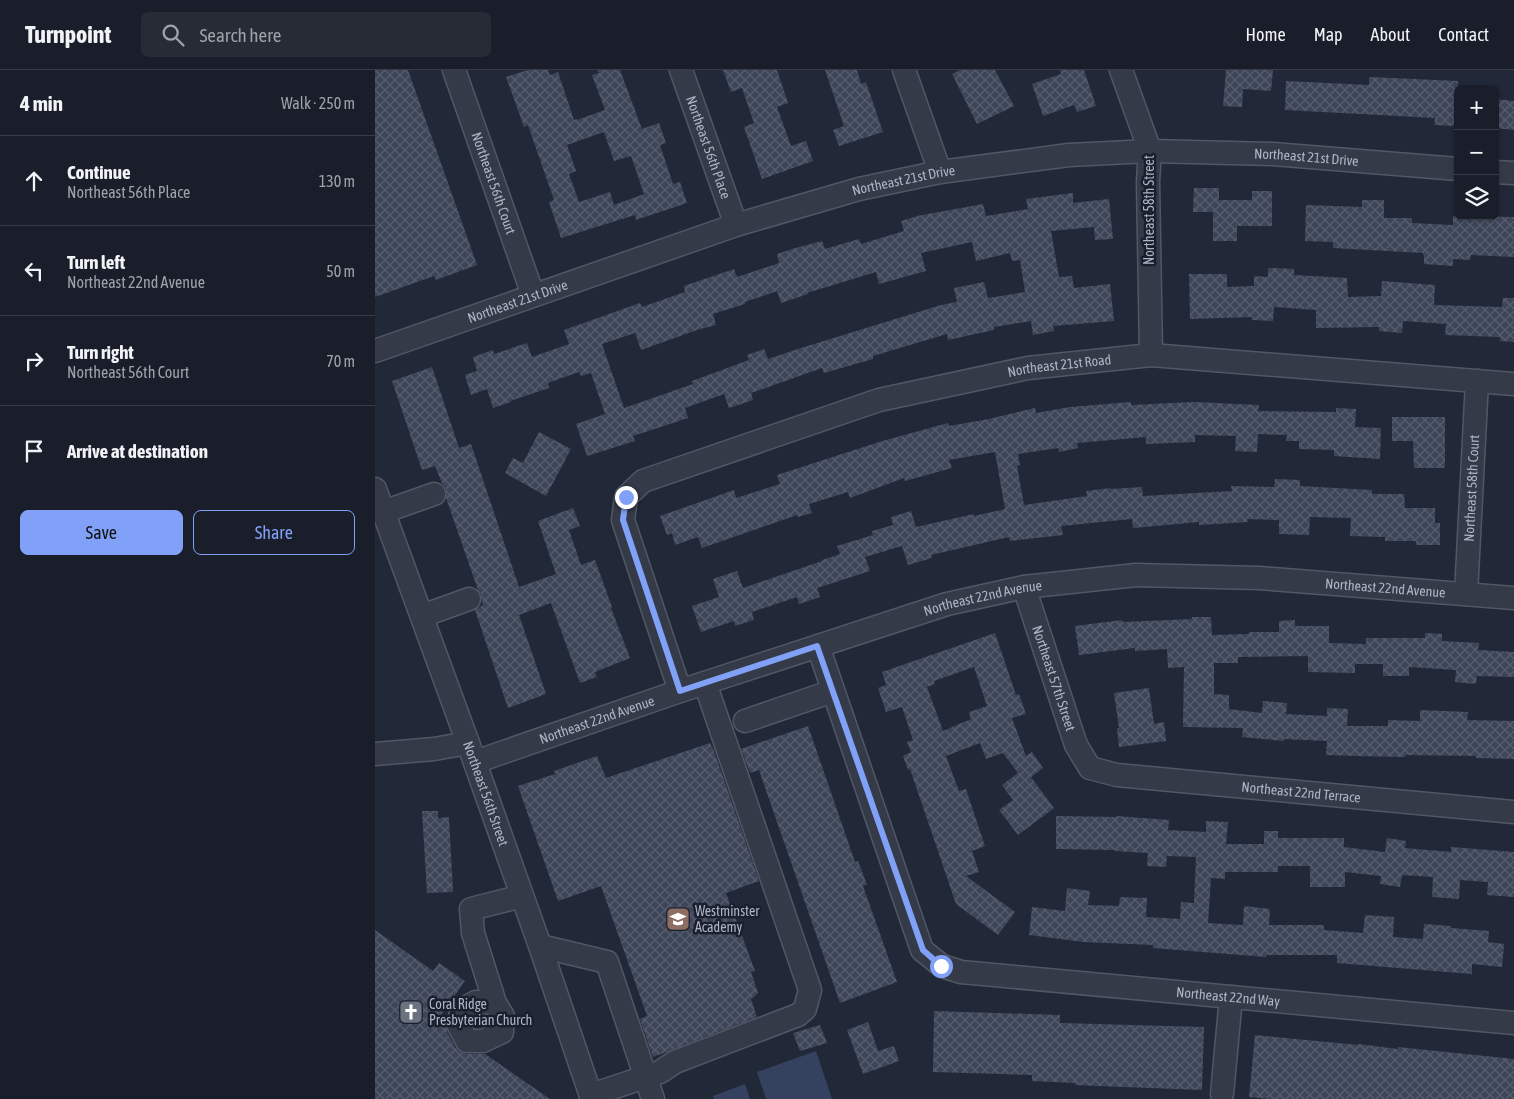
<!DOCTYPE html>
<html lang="en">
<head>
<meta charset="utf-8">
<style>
	:root { --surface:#191e2a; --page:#262b36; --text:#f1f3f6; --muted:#9fa2a8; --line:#373c47; --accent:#81a0f7 }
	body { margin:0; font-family:"Asap Condensed",sans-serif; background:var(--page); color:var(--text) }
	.controls { position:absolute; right:15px; top:15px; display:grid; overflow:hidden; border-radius:8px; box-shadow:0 1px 4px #0004 }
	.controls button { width:45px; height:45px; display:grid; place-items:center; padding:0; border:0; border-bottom:1px solid var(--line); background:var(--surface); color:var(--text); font:25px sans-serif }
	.stop { position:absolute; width:15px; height:15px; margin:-11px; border:4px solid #81a0f7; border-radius:50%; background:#fff }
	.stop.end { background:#81a0f7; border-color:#fff; box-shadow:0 1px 5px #0008 }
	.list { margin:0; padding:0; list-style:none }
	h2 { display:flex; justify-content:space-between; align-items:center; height:65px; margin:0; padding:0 20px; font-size:21px }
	h2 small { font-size:16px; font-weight:400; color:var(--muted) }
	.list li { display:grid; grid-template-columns:32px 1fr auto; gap:15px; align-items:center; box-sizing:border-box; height:90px; padding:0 20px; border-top:1px solid var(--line) }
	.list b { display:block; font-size:19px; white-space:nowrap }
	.list p { margin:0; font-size:16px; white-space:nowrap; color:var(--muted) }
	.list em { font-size:16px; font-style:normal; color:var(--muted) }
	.actions { display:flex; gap:10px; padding:15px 20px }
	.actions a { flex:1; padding:11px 0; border:1px solid var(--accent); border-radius:8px; text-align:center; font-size:18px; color:var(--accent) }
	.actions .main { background:var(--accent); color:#111 }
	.icon { flex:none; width:28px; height:28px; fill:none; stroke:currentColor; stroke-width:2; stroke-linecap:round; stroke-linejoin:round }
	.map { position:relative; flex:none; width:1139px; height:1029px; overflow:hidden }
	header { display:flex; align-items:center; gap:30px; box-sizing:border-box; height:70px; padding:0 25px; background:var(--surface); border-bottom:1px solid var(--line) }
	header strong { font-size:24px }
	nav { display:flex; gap:28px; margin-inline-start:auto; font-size:18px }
	.search { width:350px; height:45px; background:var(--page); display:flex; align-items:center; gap:12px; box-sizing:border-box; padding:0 18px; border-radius:8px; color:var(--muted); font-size:19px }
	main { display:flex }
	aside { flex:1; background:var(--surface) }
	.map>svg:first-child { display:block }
	.water { fill:#34415f }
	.building { fill:url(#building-cross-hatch); fill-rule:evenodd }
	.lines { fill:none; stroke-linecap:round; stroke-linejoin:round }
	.minor-casing { stroke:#525766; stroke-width:25 }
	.minor { stroke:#343a48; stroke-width:22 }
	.route { stroke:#81a0f7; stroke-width:6 }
	.labels { text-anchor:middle; stroke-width:5; stroke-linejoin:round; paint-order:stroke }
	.street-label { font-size:14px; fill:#afb4c5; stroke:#1a1f2d }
	.poi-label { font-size:14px; fill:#afb4c5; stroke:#1a1f2d; text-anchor:start }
</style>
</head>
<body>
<header>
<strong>Turnpoint</strong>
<div class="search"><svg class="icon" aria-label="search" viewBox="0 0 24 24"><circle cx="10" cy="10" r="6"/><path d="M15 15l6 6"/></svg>Search here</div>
<nav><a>Home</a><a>Map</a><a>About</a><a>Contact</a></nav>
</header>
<main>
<aside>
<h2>4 min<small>Walk · 250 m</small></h2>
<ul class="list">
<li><svg class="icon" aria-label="ahead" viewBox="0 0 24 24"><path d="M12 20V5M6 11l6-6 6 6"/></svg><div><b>Continue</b><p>Northeast 56th Place</p></div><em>130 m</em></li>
<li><svg class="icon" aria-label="left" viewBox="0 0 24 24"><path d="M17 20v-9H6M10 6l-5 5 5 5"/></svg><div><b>Turn left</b><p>Northeast 22nd Avenue</p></div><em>50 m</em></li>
<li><svg class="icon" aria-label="right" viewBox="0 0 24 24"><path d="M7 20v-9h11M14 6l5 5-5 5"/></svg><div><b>Turn right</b><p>Northeast 56th Court</p></div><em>70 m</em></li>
<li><svg class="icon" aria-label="arrive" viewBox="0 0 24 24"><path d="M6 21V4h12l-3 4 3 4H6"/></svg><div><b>Arrive at destination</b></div></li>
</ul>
<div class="actions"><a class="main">Save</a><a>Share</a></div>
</aside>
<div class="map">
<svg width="1139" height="1029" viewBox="0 0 1139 1029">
	<defs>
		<pattern id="building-cross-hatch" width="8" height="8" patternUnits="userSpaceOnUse" patternTransform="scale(1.25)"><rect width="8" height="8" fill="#3d4558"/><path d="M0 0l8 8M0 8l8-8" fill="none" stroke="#565d6e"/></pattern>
	</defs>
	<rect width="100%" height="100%" fill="#212838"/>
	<g class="water">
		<polygon points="441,981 457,1029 391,1029 382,1002"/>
		<polygon points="370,1014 375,1029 339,1029 338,1026"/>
	</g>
	<g class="building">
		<polygon points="0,0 33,0 102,195 61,210 59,206 0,227"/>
		<path d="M153 0H173L175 5 183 2 199 50 202 49V50L230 40 217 5 224 3 222 0H245L267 59 284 53 291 73 285 75 298 114 305 112 312 133 261 150 260 145 186 168 174 132 179 130 153 55 149 57 131 7ZM229 62 239 91 256 86 269 124 239 135 235 122 204 132 194 104 201 101 192 75Z"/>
		<polygon points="348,0 402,0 413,33 402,37 416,76 431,71 438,91 387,109 369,57 379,53 367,18 356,22"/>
		<polygon points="450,0 482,0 486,14 491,12 508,62 464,76 458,60 469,56"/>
		<polygon points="585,0 620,0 639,36 602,54 577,4"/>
		<polygon points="685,0 709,0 721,36 702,42 699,35 668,46 657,14 686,4"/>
		<polygon points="851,0 898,0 896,21 868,19 867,37 848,36"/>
		<polygon points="994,7 1083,11 1081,56 1059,55 1060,48 910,40 911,11 994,15"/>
		<polygon points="1120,29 1139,31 1139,60 1120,58"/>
		<polygon points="819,118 844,118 844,130 877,130 877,121 897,121 897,156 862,156 862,171 838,171 838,142 818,142"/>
		<path d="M698 123V133L734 129 738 169 720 170 719 157 676 161 684 207 697 206 699 218 735 214 739 251 678 256 679 261 658 265 656 251 619 257V260L573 270 572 264 498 286V289L449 303 447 298 376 323 378 330 354 338 349 324 310 338 313 348 258 366 260 371 212 386 201 354 230 344 216 303 206 306 204 302 173 313 174 318 135 331 136 332 118 338 112 319 96 325 90 305 102 301 98 287 118 280 119 284 152 273 157 287 194 274 189 260 265 233 267 237 310 222 309 216 359 199 362 207 404 193 402 184 417 179 447 171 450 179 484 169 486 174 529 161 526 151 542 146 608 134 611 146 653 139 651 129ZM597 172 601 191 635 183 637 191 645 190 650 222 613 228 609 212 579 218 582 232 566 235 426 278 393 289 389 279 372 285 374 290 317 311 318 314 249 338 227 274 260 263 266 280 322 260 341 255 338 244 370 234V232L402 221 406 233 433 224 432 223 501 202 504 214 551 201 546 183Z"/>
		<polygon points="987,130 1009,130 1009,148 1037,148 1037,153 1078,155 1078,146 1139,147 1139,187 1096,185 1095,190 1078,189 1078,196 1049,194 1049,185 1048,185 1048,183 958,178 958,172 930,171 931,135 987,137"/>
		<polygon points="893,198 919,199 919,205 972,208 973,227 1006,226 1007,211 1060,215 1059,235 1127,237 1128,228 1139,228 1139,272 1125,271 1125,267 1070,265 1071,254 1028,251 1027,263 1004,261 1004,257 941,258 941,240 899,237 898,251 877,250 877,247 815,249 814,204 852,204 852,217 879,216 879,206 893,207"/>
		<polygon points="57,297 84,378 96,374 144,517 181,504 163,451 198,438 205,456 194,460 206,495 220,490 237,537 236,538 255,588 220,602 222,607 205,613 176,533 144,545 171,624 133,638 100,540 108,535 106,525 103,520 71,428 71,419 67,413 60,396 47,400 17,311"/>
		<polygon points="756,332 756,335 819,332 884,335 883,341 961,342 961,338 981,339 980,357 1006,358 1005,389 959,386 959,380 924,379 924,371 911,371 912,365 883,364 882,382 860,381 861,366 820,365 820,372 771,374 771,367 702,373 703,378 684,382 683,378 643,384 645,395 642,396 649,435 712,426 711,421 736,418 736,419 767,417 768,426 857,421 856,416 899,417 900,409 925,410 925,416 997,420 997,424 1029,424 1030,438 1060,438 1060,453 1065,453 1065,475 1041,475 1041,471 1010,471 1010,467 975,466 976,448 935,447 934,465 904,464 904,450 872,449 873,452 824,455 824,452 758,458 757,449 686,456 688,465 635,471 634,467 556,485 557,488 533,495 527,476 490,487 495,501 442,518 445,527 424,534 422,527 377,542 379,550 360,556 359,551 326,562 317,536 344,527 338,509 362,501 368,518 447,491 447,490 465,484 462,476 498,465 497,461 518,455 516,447 536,441 541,457 599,444 599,446 630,439 620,382 574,390 577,398 530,411 529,408 475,428 473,422 434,434 437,443 423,447 422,445 327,478 323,467 300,475 297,463 292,465 285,446 359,420 361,428 405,414 402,405 504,372 573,353 574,356 614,349 660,338 661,343 695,337"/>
		<polygon points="1017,347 1070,347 1070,398 1039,398 1038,371 1017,371"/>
		<polygon points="164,362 196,379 171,426 130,403 138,388 148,393"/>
		<polygon points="817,547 836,547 837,565 874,564 874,562 904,562 904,551 920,550 920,556 954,556 954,573 991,574 991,568 1050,568 1050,563 1067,564 1067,571 1104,573 1103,580 1139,582 1139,607 1102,606 1101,614 1080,612 1081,600 1034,597 1034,606 1008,606 1008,594 980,594 980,603 933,602 933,586 863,587 863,593 839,593 839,624 854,625 854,639 887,643 888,631 912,633 911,644 952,646 952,638 973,639 972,656 1013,656 1013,650 1045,651 1045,640 1093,642 1092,650 1139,651 1139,689 1101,688 1101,686 1030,685 1030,687 983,686 951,685 952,671 909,669 909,671 867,667 868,658 808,657 809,597 793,598 792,579 760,581 760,578 704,585 700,556 747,550 748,552 817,549"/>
		<path d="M620 563 641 625 644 624 651 644 637 648 651 686 657 682 668 698 656 707 679 738 643 765 624 740 638 730 627 715 643 703 628 683 611 689 605 673 571 686 584 721 591 719 610 776 597 781 604 802 591 806 640 842 623 865 581 834 535 699 533 700 528 686 536 682 532 672 538 670 527 637 511 642 503 618 511 615 507 602ZM599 597 612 636 594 642 596 649 568 661 552 617 560 614 559 611Z"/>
		<polygon points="774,618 779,654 789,652 791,671 744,677 742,658 744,658 739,623"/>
		<polygon points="433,656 480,792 483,791 492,815 488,816 522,912 465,933 384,700 375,703 366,679"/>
		<polygon points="335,673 337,678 338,678 384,811 351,823 380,901 376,902 383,923 376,929 382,947 278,987 265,949 272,946 226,816 183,831 143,716 180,704 179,701 222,686 231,708"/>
		<polygon points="47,741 63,741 63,748 74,747 78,822 52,823"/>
		<polygon points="681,746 741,747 741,746 794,750 793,760 831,762 831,751 853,752 851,774 889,774 889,761 903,761 903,768 969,768 969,777 1010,782 1012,768 1031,771 1030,778 1076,782 1076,777 1139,782 1139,827 1112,825 1113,812 1085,810 1084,829 1057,827 1058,807 1027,805 1025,817 1005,814 1006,806 970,802 970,817 935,817 935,796 903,796 903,802 850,802 850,809 836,808 833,853 868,855 869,836 895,839 894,855 949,855 949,860 988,863 990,845 1019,847 1018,867 1048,869 1049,854 1076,856 1076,858 1114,861 1113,872 1129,874 1127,897 1097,894 1097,904 962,893 962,885 892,885 891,887 778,878 778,875 709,872 654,865 657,837 690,841 692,818 715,821 713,835 744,836 745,827 772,828 771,847 805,849 806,832 819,833 821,787 792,786 791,797 772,796 773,783 740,781 740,780 681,779"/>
		<polygon points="0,860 58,901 64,893 90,911 61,952 72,950 72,962 80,977 85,982 92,984 110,984 175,1029 0,1029"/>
		<polygon points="559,941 685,945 685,953 829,957 827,1020 724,1016 700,1015 700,1013 657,1011 657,1005 558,1002"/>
		<polygon points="493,952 503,981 519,976 524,991 488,1004 472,960"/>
		<polygon points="445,955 452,973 425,981 418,963"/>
		<polygon points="880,965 983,975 983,974 1023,979 1023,977 1139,989 1139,1029 896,1029 874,1027"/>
	</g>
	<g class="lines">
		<g class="minor-casing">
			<g id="minor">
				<path id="s1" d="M79 0 158 225"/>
				<path id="s2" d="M306 0 361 155"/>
				<polyline points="529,0 565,102"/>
				<polyline points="746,0 775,81 773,111 776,285"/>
				<polyline points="1120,102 1139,103"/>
				<path id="s3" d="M0 281 361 155 484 119 565 102 694 85 775 81 898 84 1083 99"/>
				<path id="s4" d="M0 419 93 673 165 876 217 1029"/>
				<polyline points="8,442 59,424"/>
				<path id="s5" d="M649 517 701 675 715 698 742 705 1139 742"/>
				<path id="s6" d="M1091 524 1102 311"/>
				<polyline points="47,546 94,529"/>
				<path id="s7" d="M443 576 547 880 567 896 586 902 1139 953"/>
				<path id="s8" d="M305 621 248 450 251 427 268 411 504 330 653 298 776 285 1139 314"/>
				<polyline points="370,651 458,621"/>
				<polyline points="0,684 59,679 93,673"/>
				<path id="s9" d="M100 692 305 621 572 534 649 517 761 505 884 508 1139 528"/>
				<polyline points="165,876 232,892 278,1029"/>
				<polyline points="120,933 101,932 86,940 84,956 92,971 108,971 127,962 128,946 120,933 98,863 96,839 147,826"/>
				<polyline points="847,1024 856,927"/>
				<polyline points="216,1025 285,1002 300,992 423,945 430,939 435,920 330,613"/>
			</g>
		</g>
		<use href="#minor" class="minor"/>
	</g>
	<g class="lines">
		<polyline class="route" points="251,427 248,450 305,621 442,576 548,880 566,896"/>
	</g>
	<defs>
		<g id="school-square" transform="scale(1.25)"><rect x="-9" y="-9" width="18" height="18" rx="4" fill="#8d6e63" stroke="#1a1f2d"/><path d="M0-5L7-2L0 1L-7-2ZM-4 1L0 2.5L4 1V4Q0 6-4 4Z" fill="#fff"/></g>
		<g id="church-square" transform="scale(1.25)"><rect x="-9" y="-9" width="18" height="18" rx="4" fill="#6b7280" stroke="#1a1f2d"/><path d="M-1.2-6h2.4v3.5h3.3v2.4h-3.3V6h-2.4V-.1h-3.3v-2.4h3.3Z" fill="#fff"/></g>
	</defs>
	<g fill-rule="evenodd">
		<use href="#school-square" x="303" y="849"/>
		<use href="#church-square" x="36" y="942"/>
	</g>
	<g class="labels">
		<g class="street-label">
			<text dy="5" stroke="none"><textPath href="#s2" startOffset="82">Northeast 56th Place</textPath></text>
			<text dy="5" stroke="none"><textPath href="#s3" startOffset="961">Northeast 21st Drive</textPath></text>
			<text dy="5" stroke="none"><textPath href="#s3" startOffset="556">Northeast 21st Drive</textPath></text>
			<text dy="5" stroke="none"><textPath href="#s1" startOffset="120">Northeast 56th Court</textPath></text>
			<text transform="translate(774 140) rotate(-90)" y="5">Northeast 58th Street</text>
			<text dy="5" stroke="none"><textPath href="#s3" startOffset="151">Northeast 21st Drive</textPath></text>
			<text dy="5" stroke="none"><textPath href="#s8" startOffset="660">Northeast 21st Road</textPath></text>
			<text dy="5" stroke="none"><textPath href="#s6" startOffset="106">Northeast 58th Court</textPath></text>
			<text dy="5" stroke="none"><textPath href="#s9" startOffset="939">Northeast 22nd Avenue</textPath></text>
			<text dy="5" stroke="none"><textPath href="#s9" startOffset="534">Northeast 22nd Avenue</textPath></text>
			<text dy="5" stroke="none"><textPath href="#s5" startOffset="96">Northeast 57th Street</textPath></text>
			<text dy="5" stroke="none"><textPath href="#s9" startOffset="129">Northeast 22nd Avenue</textPath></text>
			<text dy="5" stroke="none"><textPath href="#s5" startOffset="406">Northeast 22nd Terrace</textPath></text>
			<text dy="5" stroke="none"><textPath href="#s4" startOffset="324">Northeast 56th Street</textPath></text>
			<text dy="5" stroke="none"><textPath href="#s7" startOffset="635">Northeast 22nd Way</textPath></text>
		</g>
		<g class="poi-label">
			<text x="320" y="846">Westminster<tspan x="320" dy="16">Academy</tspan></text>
			<text x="54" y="939">Coral Ridge<tspan x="54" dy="16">Presbyterian Church</tspan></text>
		</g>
	</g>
</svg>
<div class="controls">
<button>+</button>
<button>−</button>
<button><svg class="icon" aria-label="layers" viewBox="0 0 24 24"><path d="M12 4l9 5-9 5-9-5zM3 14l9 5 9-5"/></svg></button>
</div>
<div class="stop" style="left:566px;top:896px"></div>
<div class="stop end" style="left:251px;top:427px"></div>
</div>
</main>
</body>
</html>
